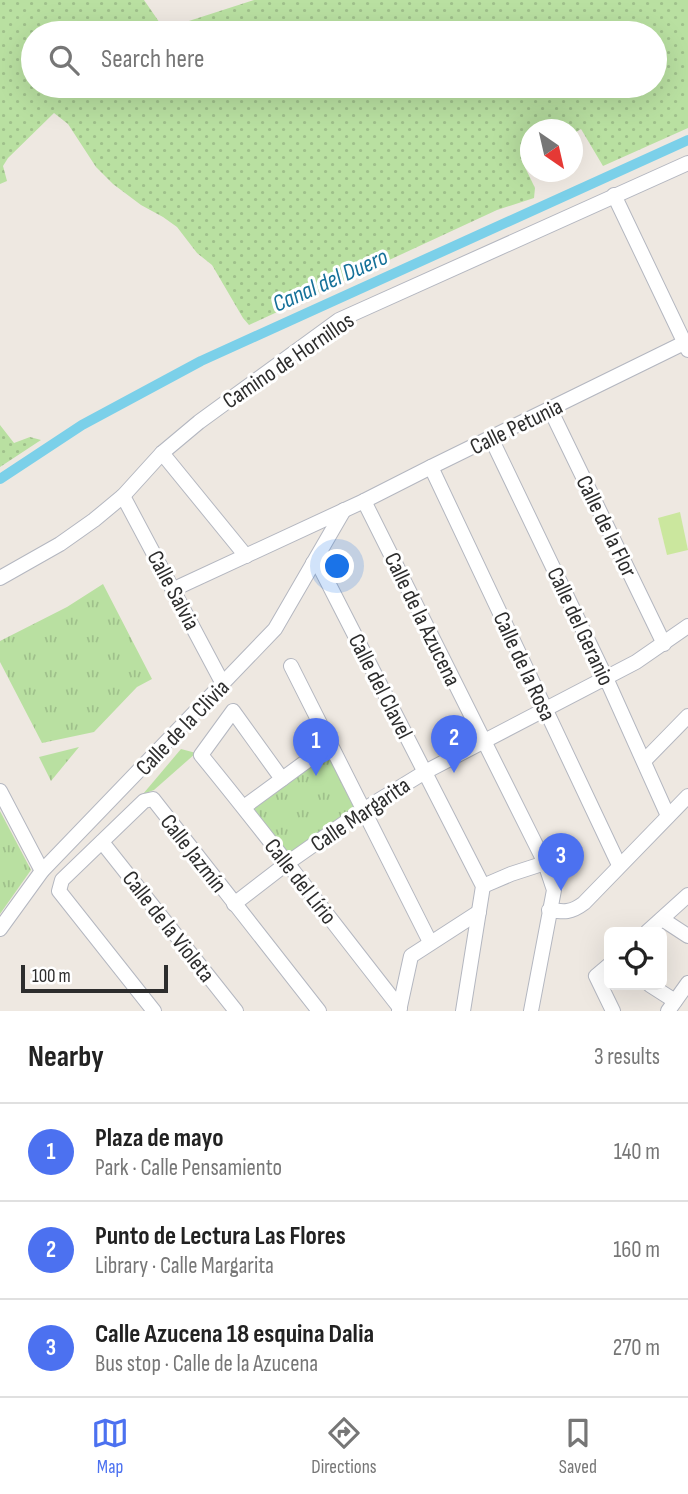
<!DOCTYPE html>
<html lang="en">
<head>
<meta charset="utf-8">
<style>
	:root { --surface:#fff; --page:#f6f6f6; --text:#222; --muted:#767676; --line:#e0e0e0; --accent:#4c71f0 }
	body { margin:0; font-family:"Sofia Sans Condensed",sans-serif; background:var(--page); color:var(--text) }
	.controls { position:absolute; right:21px; bottom:21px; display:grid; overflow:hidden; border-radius:10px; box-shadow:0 7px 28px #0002 }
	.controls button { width:63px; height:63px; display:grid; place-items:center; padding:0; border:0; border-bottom:2px solid var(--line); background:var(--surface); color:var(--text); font:35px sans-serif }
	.compass { position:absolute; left:520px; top:119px; width:63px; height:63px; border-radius:50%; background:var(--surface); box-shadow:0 7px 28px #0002; rotate:146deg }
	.scale { position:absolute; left:21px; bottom:18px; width:147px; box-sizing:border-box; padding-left:7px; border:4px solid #2d2d2d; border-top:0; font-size:19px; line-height:24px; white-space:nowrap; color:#2d2d2d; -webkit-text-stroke:5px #fff; paint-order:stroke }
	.you { position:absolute; left:338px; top:567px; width:24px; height:24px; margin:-18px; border:5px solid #fff; border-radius:50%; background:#1a73e8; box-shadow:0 0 0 10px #1a73e833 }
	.badge { display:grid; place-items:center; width:46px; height:46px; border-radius:50%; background:var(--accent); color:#fff; font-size:23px; font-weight:700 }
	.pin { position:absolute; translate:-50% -58px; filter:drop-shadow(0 2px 4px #0008) }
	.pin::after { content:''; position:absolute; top:37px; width:24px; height:21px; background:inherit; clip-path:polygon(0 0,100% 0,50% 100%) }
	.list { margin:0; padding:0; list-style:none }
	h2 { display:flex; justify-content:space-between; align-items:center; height:91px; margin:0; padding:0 28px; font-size:30px }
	h2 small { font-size:23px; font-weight:400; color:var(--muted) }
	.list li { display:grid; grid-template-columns:46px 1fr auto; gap:21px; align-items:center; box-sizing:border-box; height:98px; padding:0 28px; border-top:2px solid var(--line) }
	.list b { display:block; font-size:26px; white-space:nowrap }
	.list p { margin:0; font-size:23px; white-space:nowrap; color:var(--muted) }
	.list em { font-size:23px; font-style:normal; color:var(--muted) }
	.icon { flex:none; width:38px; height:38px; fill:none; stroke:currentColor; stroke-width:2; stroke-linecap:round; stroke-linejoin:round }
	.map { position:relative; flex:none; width:688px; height:1011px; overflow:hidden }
	.search { position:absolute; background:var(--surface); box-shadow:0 7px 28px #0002; left:21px; right:21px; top:21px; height:77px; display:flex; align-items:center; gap:18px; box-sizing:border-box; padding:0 24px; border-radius:38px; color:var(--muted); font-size:26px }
	.sheet { height:385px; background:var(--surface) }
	nav { display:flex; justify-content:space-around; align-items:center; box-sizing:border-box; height:98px; border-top:2px solid var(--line); background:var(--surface); font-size:19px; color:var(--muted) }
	nav a { display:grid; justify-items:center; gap:4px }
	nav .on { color:var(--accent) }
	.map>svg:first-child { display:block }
	.grass { fill:url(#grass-dots); fill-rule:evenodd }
	.park { fill:url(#park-tufts) }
	.pitch { fill:#cbe79e }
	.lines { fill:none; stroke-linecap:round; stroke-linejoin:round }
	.canal { stroke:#7bd0e9; stroke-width:10 }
	.minor-casing { stroke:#b4b7c0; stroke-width:16 }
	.minor { stroke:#fff; stroke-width:14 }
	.labels { text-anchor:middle; stroke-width:6; stroke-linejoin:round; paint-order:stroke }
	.street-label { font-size:23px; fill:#2d2d2d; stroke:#fff }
	.water-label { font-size:24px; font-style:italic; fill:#167199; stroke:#fff }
</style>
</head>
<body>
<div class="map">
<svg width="688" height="1011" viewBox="0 0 688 1011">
	<defs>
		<pattern id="grass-dots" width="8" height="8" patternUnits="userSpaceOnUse" patternTransform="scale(1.75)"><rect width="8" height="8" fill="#b9e0a1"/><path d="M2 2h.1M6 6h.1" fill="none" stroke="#9fc08b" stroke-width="1.8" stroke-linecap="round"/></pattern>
		<pattern id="park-tufts" width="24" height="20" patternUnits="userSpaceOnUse" patternTransform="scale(1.75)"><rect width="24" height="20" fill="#b9e0a1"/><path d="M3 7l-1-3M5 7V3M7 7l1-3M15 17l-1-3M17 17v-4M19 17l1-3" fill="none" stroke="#9fc08b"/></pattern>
	</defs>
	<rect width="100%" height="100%" fill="#eee8e1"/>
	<g class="grass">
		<path d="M0 0H144L164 29 254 0H688V128L603 166 581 129 573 134 572 130H530V155L521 159 535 188 534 198 497 210 249 325 243 318 212 265 197 253 177 227 163 217 141 205 113 184 96 167 68 124 54 113 8 158 3 166 7 181 0 184ZM33 33H655V86H33Z"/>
		<polygon points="0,425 14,443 30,437 41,440 0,467"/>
	</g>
	<g class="park">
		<polygon points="103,584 152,679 137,687 94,732 42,743 0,662 0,641 67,607"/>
		<polygon points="330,744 363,810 286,864 244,807"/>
		<polygon points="79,747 51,781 39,757"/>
		<polygon points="181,749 196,753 154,790 143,794"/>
		<polygon points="0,811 31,870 0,914"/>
	</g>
	<polygon class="pitch" points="680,512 688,550 667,555 658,518"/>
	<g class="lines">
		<polyline class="canal" points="0,479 82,425 201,361 688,140"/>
		<g class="minor-casing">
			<g id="minor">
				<polyline points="614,195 688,350"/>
				<polyline points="550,409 664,644"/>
				<polyline points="491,438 606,678 668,816"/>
				<polyline points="162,453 246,556"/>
				<polyline points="431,467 619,865"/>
				<polyline points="123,496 223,684"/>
				<polyline points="364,501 545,863 554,890 531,1011"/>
				<polyline points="313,563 321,569 483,886 463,1011"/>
				<polyline points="0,578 60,544 94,520 123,496 162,453 199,422 339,320 688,163"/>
				<polyline points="174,589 364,501 431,467 688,341"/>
				<polyline points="291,666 430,942"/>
				<polyline points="644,761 688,716"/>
				<path d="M282 779 233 711 201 755C269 838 334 924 400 1008"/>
				<polyline points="0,791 42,871"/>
				<polyline points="244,807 330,744"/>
				<polyline points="102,842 236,1011"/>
				<polyline points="483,886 511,874 545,863"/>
				<polyline points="234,904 286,864 363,810 425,772 636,662 688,626"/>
				<path d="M549 910C564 912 571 913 584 903L688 796"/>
				<polyline points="662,919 688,936"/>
				<polyline points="0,929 42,871 275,629 344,510"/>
				<polyline points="647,932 688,895"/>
				<polyline points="609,965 596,976 613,1011"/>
				<polyline points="650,985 675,1001"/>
				<polyline points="154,1011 59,891 62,880 144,801 153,799 319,1011"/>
				<polyline points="399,1011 411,956 479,912"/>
				<polyline points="668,1011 688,983"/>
			</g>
		</g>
		<use href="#minor" class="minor"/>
	</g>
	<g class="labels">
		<g class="street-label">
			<text transform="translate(288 360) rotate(-34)" y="8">Camino de Hornillos</text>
			<text transform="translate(516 426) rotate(-26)" y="8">Calle Petunia</text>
			<text transform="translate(607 526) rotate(64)" y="8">Calle de la Flor</text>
			<text transform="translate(174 590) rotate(62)" y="8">Calle Salvia</text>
			<text transform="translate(423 619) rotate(64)" y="8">Calle de la Azucena</text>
			<text transform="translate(581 626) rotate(65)" y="8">Calle del Geranio</text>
			<text transform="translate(525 666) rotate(65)" y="8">Calle de la Rosa</text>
			<text transform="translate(381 686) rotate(63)" y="8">Calle del Clavel</text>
			<text transform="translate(182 727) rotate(-46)" y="8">Calle de la Clivia</text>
			<text transform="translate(360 814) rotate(-34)" y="8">Calle Margarita</text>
			<text transform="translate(194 853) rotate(52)" y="8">Calle Jazmín</text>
			<text transform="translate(301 881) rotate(52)" y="8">Calle del Lírio</text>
			<text transform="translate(169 926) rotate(52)" y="8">Calle de la Violeta</text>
		</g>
		<g class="water-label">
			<text transform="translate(330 280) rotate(-24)" y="8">Canal del Duero</text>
		</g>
	</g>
</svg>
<div class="controls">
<button><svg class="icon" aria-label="locate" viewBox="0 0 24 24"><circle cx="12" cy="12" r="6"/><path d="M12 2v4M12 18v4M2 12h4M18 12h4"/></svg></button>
</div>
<svg class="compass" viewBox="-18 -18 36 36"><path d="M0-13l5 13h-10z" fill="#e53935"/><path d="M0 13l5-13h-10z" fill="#767676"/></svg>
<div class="scale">100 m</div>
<div class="you"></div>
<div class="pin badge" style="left:316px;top:776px">1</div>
<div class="pin badge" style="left:454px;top:773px">2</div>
<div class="pin badge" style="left:561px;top:891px">3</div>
<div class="search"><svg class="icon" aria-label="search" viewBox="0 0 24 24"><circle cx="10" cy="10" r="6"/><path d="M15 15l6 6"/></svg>Search here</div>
</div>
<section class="sheet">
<h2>Nearby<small>3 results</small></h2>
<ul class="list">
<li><span class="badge">1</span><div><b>Plaza de mayo</b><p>Park · Calle Pensamiento</p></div><em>140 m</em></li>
<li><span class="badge">2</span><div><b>Punto de Lectura Las Flores</b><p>Library · Calle Margarita</p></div><em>160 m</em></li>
<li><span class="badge">3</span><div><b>Calle Azucena 18 esquina Dalia</b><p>Bus stop · Calle de la Azucena</p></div><em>270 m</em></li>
</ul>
</section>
<nav>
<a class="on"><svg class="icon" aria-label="map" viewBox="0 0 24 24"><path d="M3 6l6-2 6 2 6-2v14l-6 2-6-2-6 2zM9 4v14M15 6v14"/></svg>Map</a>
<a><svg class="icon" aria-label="directions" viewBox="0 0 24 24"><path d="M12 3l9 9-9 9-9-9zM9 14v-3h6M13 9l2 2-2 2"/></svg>Directions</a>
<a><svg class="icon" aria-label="saved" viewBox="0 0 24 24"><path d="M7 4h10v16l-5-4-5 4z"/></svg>Saved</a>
</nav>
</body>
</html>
